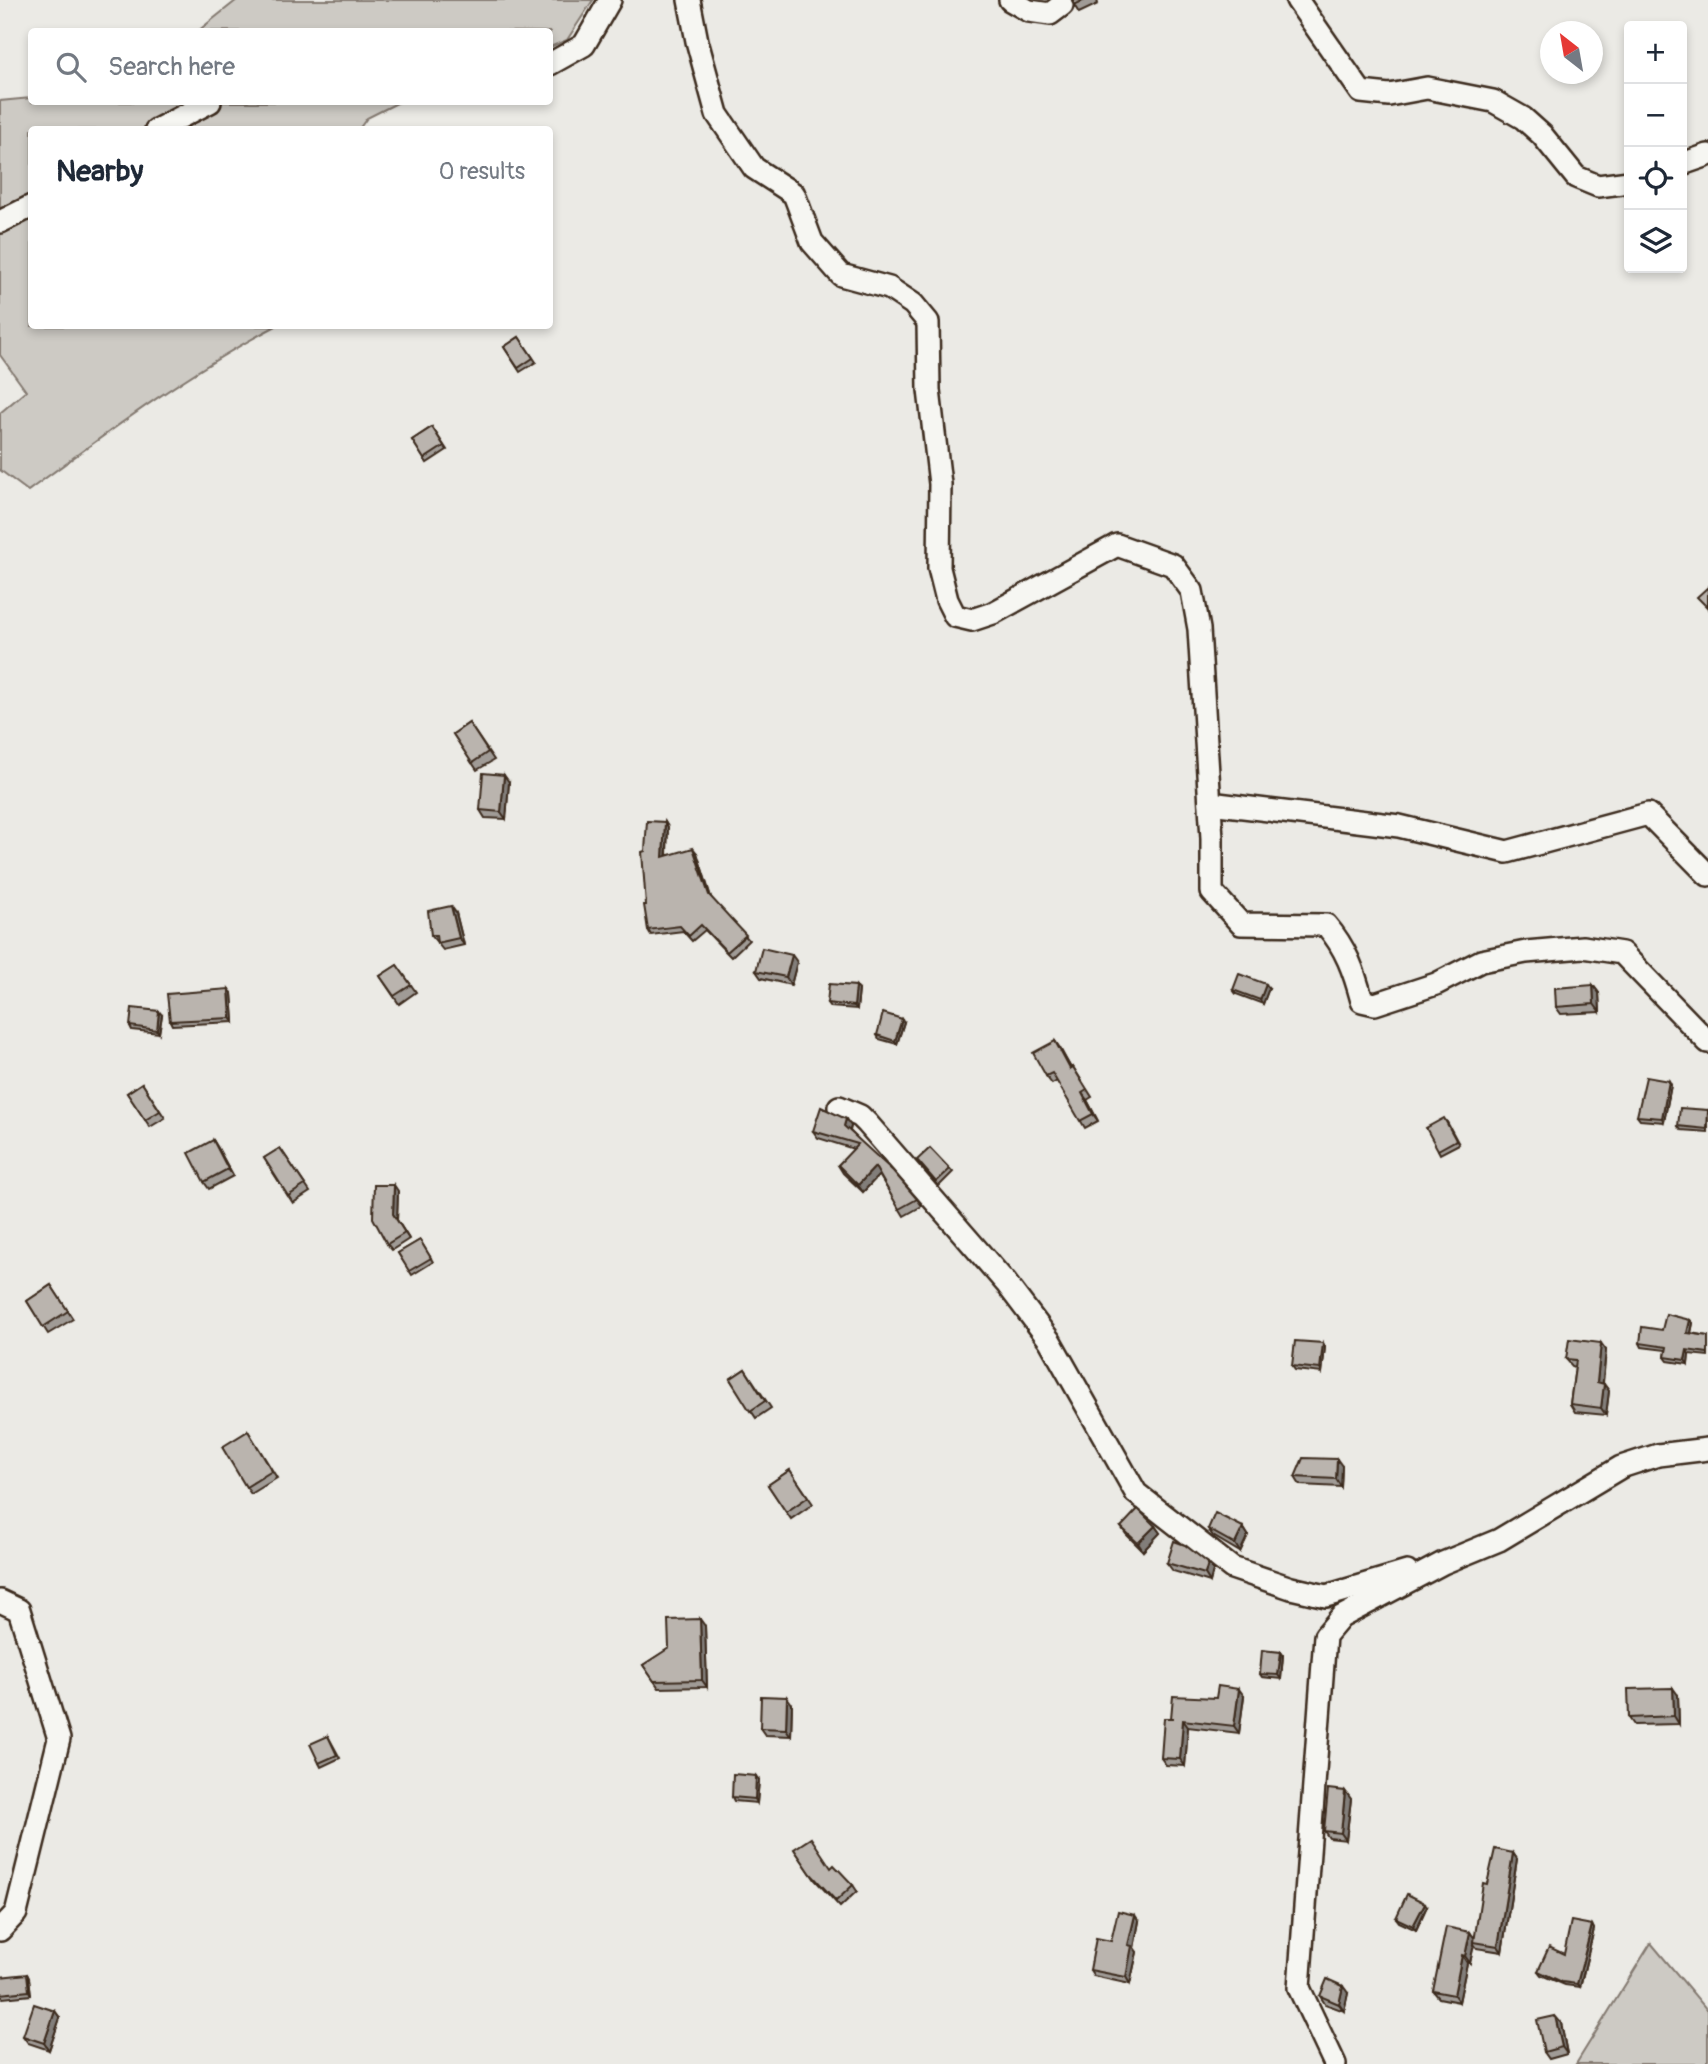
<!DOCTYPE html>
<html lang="en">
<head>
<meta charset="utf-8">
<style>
	:root { --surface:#fff; --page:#f6f6f7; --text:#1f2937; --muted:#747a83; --line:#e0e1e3 }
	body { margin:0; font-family:Pangolin,sans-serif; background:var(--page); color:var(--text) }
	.controls { position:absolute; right:21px; top:21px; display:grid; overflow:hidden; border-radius:7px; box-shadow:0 4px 10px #0003 }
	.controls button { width:63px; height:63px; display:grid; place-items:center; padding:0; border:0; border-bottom:2px solid var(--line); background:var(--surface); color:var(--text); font:35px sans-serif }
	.compass { position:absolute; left:1540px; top:21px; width:63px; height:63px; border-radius:50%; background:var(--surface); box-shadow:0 4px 10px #0003; rotate:329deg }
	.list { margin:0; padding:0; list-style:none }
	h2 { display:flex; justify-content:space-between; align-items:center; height:91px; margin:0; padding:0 28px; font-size:30px }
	h2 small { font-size:23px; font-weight:400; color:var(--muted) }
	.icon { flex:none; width:38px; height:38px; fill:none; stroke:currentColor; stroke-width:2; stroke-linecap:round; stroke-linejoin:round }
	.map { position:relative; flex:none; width:1708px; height:2064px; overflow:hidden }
	.search { position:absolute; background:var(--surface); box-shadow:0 4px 10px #0003; left:28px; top:28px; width:525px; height:77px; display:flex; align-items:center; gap:18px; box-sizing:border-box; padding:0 24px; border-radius:7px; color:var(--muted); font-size:26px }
	.panel { position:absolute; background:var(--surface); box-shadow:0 4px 10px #0003; left:28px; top:126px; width:525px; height:203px; border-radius:7px }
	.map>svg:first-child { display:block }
	.green { fill:#cdcac4; stroke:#847a71; stroke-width:2 }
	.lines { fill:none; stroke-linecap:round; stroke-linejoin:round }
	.street-casing { stroke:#3b2a1e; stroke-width:26 }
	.street { stroke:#f6f6f2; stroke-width:21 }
	.wall { fill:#a09b96; stroke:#3b2a1e; stroke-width:2 }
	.shaded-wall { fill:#827e7a; stroke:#3b2a1e; stroke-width:2 }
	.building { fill:#bab4ae; stroke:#3b2a1e; stroke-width:2 }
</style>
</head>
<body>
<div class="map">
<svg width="1708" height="2064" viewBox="0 0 1708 2064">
	<rect width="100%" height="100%" fill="#ebeae5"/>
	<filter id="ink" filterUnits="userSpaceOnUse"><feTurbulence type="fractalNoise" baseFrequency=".0143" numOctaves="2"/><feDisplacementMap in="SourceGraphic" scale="14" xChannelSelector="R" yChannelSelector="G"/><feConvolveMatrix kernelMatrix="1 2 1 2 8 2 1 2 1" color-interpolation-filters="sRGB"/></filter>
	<g filter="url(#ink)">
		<g class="green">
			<polygon points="237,0 593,0 567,40 550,47 550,32 198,31"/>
			<path d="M31 98 32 102H399L367 118 359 129 32 130V326H276C188 372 108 432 28 491L0 470V413L26 391 0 355V101Z"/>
			<polygon points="1651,1943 1708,2011 1708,2064 1576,2064"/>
		</g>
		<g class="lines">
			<g class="street-casing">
				<g id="street">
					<path d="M689 0 697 41 717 114 754 168 794 194 812 242 841 275 889 288 913 304 928 322 929 390 940 484 939 568 947 600 955 616 972 620 993 613 1117 545 1173 565 1192 591 1199 629 1212 838V892L1241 924 1326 925C1346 948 1354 971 1362 1001L1375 1004 1436 984 1481 961 1526 952 1583 947 1622 953 1708 1042"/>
					<polyline points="1010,0 1029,11 1050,14 1062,5 1062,0"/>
					<polyline points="1297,0 1361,92 1389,95 1427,88 1493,101 1523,118 1542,135 1576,177 1598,186 1629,182"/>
					<polyline points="550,64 584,45 610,0"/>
					<polyline points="156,130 210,102"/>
					<polyline points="1682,164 1708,155"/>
					<polyline points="0,222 32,206"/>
					<polyline points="1210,803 1399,826 1507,852 1648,814 1708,875"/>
					<polyline points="839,1107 860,1116 867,1123 1006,1283 1050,1341 1136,1493 1232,1568 1291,1588 1326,1596 1407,1572"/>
					<polyline points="0,1601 19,1610 59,1739 16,1913 0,1930"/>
					<polyline points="1335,2064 1299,1988 1325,1636 1341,1617 1443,1563 1499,1540 1621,1467 1658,1455 1708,1449"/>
				</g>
			</g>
			<use href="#street" class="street"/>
		</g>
		<g class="wall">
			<polygon points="1072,0 1097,0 1098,4 1079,13 1074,5"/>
			<polygon points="519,337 536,362 520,372 504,347"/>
			<polygon points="432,427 447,450 427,463 412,440"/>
			<polygon points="469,723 494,760 477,770 453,734"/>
			<polygon points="509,782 506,819 485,818 480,810"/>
			<polygon points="665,822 668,827 667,855 697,853 711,898 749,940 731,957 705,930 692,941 683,931 651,935 648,930 645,851"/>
			<polygon points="456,913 464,945 443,950 431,935"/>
			<polygon points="797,962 791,985 761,978 756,971"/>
			<polygon points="397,965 416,992 399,1004 380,976"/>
			<polygon points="1593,985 1599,993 1600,1012 1561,1014 1556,1007"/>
			<polygon points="1269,988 1263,1004 1236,994 1233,990"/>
			<polygon points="859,990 857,1009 830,1007 827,1003"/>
			<polygon points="232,993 234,1022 172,1025 170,1021"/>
			<polygon points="162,1015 159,1033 132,1030 130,1026"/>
			<polygon points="904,1022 897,1044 879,1039 877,1035"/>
			<polygon points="1055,1041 1071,1068 1073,1067 1092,1097 1087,1100 1098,1121 1085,1128 1057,1081 1052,1084 1046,1076"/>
			<polygon points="1669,1081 1671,1085 1664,1122 1640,1120 1637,1116"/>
			<polygon points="142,1083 165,1118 150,1127 127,1093"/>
			<polygon points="1708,1110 1708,1132 1681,1130 1678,1126"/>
			<polygon points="1447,1122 1459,1144 1440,1154 1438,1150"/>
			<polygon points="851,1126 850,1131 917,1199 922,1206 904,1216 879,1175 863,1192 843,1173 838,1165 854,1149 818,1138 813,1131"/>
			<polygon points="213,1140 233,1176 209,1189 204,1182"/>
			<polygon points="280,1148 310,1192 293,1203 264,1158"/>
			<polygon points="920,1164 950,1169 953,1172 939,1186"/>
			<polygon points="398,1191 397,1220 409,1239 392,1250 387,1244"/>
			<polygon points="420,1240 433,1262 412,1275 398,1253"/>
			<polygon points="51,1285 73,1319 48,1334 27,1301"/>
			<polygon points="1690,1320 1693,1323 1691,1333 1708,1336 1708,1356 1689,1354 1688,1364 1668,1361 1665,1357 1666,1350 1642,1347 1640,1343"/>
			<polygon points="1323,1343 1325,1347 1322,1373 1295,1370 1292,1366"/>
			<polygon points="1606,1350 1603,1383 1609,1391 1606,1415 1575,1412 1570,1404 1575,1367 1572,1366 1566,1359"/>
			<polygon points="745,1369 771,1408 756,1418 730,1379"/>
			<polygon points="248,1431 277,1478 251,1494 246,1487"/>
			<polygon points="1342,1466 1341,1487 1300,1485 1295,1477"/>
			<polygon points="790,1470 813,1504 791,1519 768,1485"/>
			<polygon points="1155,1526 1160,1533 1143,1551 1126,1534 1121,1527"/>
			<polygon points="1243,1527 1248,1535 1240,1552 1213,1536 1208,1529"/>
			<polygon points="1167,1563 1208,1563 1213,1570 1210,1582 1173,1571"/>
			<polygon points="705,1626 707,1687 659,1688 643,1665"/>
			<polygon points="1281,1652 1283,1655 1281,1679 1262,1677 1260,1674"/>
			<polygon points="1678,1695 1679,1724 1634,1725 1629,1718"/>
			<polygon points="1244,1696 1239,1733 1188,1727 1185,1766 1166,1765 1161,1758 1171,1718 1216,1698"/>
			<polygon points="792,1704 791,1736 765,1735 760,1728"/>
			<polygon points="328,1736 340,1758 321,1767 319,1763"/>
			<polygon points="759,1780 757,1803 734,1801 732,1797"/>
			<polygon points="1345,1791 1351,1799 1346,1840 1329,1838 1324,1831"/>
			<polygon points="794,1849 831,1868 853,1885 857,1891 840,1907 815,1880"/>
			<polygon points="1513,1853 1517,1859 1502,1952 1477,1948 1474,1944 1470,1963 1467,1963 1459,2002 1439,1998 1433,1991 1470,1932 1474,1938"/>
			<polygon points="1427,1906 1416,1930 1399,1922 1396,1918"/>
			<polygon points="1139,1921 1134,1948 1137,1952 1130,1984 1094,1976 1090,1970 1111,1941"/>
			<polygon points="1592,1925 1594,1929 1580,1987 1565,1985 1541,1975 1538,1971 1564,1954"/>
			<polygon points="27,1974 29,1978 31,1995 3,1998 0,1994"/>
			<polygon points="1348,1993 1344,2011 1325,2004 1320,1996"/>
			<polygon points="55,2011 60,2018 49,2050 28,2043 23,2036"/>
			<polygon points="1561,2023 1567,2054 1549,2059 1544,2052"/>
		</g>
		<g class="shaded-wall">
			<polygon points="504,775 509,782 506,819 501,812"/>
			<polygon points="665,822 668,827 666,862 663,857"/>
			<polygon points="693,848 697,853 712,900 709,895"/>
			<polygon points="451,906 456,913 464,945 459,938"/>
			<polygon points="792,955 797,962 791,985 786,977"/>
			<polygon points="1266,984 1269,988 1263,1004 1260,1000"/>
			<polygon points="1593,985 1599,993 1600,1012 1594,1004"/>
			<polygon points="856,986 859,990 857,1009 854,1006"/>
			<polygon points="229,989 232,993 234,1022 231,1018"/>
			<polygon points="159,1011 162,1015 159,1033 157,1030"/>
			<polygon points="902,1019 904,1022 897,1044 895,1041"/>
			<polygon points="1055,1041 1060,1048 1075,1076 1070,1069"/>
			<polygon points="1669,1081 1671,1085 1664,1122 1662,1118"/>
			<polygon points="1082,1093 1087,1100 1098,1121 1093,1114"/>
			<polygon points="846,1119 851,1126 849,1133 844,1126"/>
			<polygon points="213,1140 218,1148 233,1176 228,1169"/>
			<polygon points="875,1167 880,1174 863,1192 858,1185"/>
			<polygon points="394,1185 398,1191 397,1220 409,1239 393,1214"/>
			<polygon points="1690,1320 1693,1323 1690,1337 1687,1333"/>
			<polygon points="1323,1343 1325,1347 1322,1373 1320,1369"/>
			<polygon points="1601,1343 1606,1350 1602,1389 1597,1382"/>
			<polygon points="1687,1350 1689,1354 1688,1364 1685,1360"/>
			<polygon points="1604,1384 1609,1391 1606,1415 1601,1408"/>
			<polygon points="1337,1459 1342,1466 1341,1487 1336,1479"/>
			<polygon points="1155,1526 1160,1533 1143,1551 1138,1543"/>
			<polygon points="1243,1527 1248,1535 1240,1552 1235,1544"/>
			<polygon points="1208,1563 1213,1570 1210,1582 1205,1574"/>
			<polygon points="700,1619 705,1626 707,1687 702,1680"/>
			<polygon points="1281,1652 1283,1655 1281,1679 1278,1675"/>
			<polygon points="1673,1688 1678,1695 1679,1724 1674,1716"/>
			<polygon points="1239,1689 1244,1696 1239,1733 1234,1726"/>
			<polygon points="787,1697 792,1704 791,1736 786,1729"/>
			<polygon points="1183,1720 1188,1727 1185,1766 1180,1759"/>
			<polygon points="756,1776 759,1780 757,1803 755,1799"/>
			<polygon points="1345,1791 1351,1799 1346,1840 1341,1833"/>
			<polygon points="1513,1853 1517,1859 1502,1952 1498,1946"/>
			<polygon points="1425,1903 1427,1906 1416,1930 1413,1926"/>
			<polygon points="1135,1915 1139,1921 1134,1948 1137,1952 1130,1984 1126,1977 1128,1945"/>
			<polygon points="1592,1925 1594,1929 1580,1987 1577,1984"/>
			<polygon points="1470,1932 1475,1939 1470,1963 1465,1956"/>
			<polygon points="1462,1955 1467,1963 1459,2002 1454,1995"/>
			<polygon points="27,1974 29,1978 31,1995 29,1991"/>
			<polygon points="1343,1986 1348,1993 1344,2011 1339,2004"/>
			<polygon points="55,2011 60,2018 49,2050 44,2043"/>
			<polygon points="1555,2016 1561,2023 1567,2054 1562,2047"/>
		</g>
		<g class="building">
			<polygon points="1072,0 1085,0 1074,5"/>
			<polygon points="519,337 533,358 518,368 504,347"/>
			<polygon points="432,427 444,446 424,459 412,440"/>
			<polygon points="1708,587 1708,608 1697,597"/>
			<polygon points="469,723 488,752 472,763 453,734"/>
			<polygon points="483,773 504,775 501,812 480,810"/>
			<polygon points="647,821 665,822 663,857 693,848 709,895 746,935 727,952 701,925 689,936 680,926 648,930 644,905 646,905 642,852 645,851"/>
			<polygon points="451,906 459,938 437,943 436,935 431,935 428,911"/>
			<polygon points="762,948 792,955 786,977 756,971"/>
			<polygon points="397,965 411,985 394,996 380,976"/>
			<polygon points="1239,974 1266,984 1260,1000 1233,990"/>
			<polygon points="829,984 856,986 854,1006 827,1003"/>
			<polygon points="1593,985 1594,1004 1556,1007 1555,988"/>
			<polygon points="229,989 231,1018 170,1021 167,994"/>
			<polygon points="132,1008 159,1011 157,1030 130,1026"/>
			<polygon points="883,1013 902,1019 895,1041 877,1035"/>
			<polygon points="1055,1041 1070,1069 1073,1067 1087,1090 1082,1093 1093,1114 1080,1121 1052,1073 1046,1076 1033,1053"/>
			<polygon points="1646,1077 1669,1081 1662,1118 1637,1116"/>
			<polygon points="142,1083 160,1111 145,1120 127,1093"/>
			<polygon points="821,1107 846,1119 844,1126 893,1171 917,1199 899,1209 875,1167 858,1185 838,1165 858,1144 813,1131"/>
			<polygon points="1680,1108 1708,1110 1707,1129 1678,1126"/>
			<polygon points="1444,1118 1456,1140 1438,1150 1426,1128"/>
			<polygon points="213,1140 228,1169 204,1182 189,1153"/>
			<polygon points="280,1148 305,1185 288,1196 264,1158"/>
			<polygon points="930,1148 950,1169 936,1182 917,1160"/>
			<polygon points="374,1185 394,1185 393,1214 405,1233 387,1244 373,1218"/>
			<polygon points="420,1240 431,1258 409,1271 398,1253"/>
			<polygon points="51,1285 68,1311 43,1327 27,1301"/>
			<polygon points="1666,1314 1690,1320 1687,1333 1708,1336 1708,1353 1687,1350 1685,1360 1665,1357 1667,1347 1640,1343 1642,1327 1662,1330"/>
			<polygon points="1569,1339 1601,1343 1597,1382 1604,1384 1601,1408 1570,1404 1576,1360 1566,1359"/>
			<polygon points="1295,1341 1323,1343 1320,1369 1292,1366"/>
			<polygon points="745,1369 765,1401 750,1411 730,1379"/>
			<polygon points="248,1431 272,1471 246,1487 222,1447"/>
			<polygon points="1303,1458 1337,1459 1336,1479 1295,1477"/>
			<polygon points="790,1470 808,1497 786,1512 768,1485"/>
			<polygon points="1138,1509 1155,1526 1138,1543 1121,1527"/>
			<polygon points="1215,1513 1243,1527 1235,1544 1208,1529"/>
			<polygon points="1174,1541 1185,1545 1208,1563 1205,1574 1167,1563"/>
			<polygon points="700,1619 702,1680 654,1681 643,1665 669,1648 668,1620"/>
			<polygon points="1262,1650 1281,1652 1278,1675 1260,1674"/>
			<polygon points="1218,1686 1239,1689 1234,1726 1183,1720 1180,1759 1161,1758 1164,1718 1174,1718 1171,1718 1173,1696 1216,1698"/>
			<polygon points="1673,1688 1674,1716 1629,1718 1628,1689"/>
			<polygon points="761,1696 787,1697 786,1729 760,1728"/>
			<polygon points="328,1736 337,1755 319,1763 310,1744"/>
			<polygon points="733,1774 756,1776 755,1799 732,1797"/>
			<polygon points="1328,1789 1345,1791 1341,1833 1324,1831"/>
			<polygon points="811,1838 831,1868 834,1865 853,1885 836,1901 811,1874 794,1849"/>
			<polygon points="1495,1849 1513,1853 1498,1946 1474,1942 1483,1883 1487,1884"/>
			<polygon points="1407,1894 1425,1903 1413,1926 1396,1918"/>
			<polygon points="1118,1911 1135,1915 1128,1945 1132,1946 1126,1977 1090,1970 1096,1938 1111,1941"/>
			<polygon points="1571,1921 1592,1925 1577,1984 1562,1982 1538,1971 1549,1947 1564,1954"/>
			<polygon points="1446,1927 1470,1932 1465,1956 1462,1955 1454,1995 1433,1991"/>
			<polygon points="27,1974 29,1991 0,1994 0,1977"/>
			<polygon points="1327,1979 1343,1986 1339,2004 1320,1996"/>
			<polygon points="34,2004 55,2011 44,2043 23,2036"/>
			<polygon points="1555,2016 1562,2047 1544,2052 1537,2020"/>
		</g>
	</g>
</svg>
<div class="controls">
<button>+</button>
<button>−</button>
<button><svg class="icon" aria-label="locate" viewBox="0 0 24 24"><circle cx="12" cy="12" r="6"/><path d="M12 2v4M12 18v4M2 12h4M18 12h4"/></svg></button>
<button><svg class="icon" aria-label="layers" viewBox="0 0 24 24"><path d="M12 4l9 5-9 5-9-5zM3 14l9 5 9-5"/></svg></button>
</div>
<svg class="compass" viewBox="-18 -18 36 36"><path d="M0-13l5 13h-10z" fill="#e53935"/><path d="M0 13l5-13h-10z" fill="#747a83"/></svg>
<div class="search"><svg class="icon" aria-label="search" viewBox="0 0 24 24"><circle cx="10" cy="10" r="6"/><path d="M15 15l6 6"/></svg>Search here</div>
<section class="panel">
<h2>Nearby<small>0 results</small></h2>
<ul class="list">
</ul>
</section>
</div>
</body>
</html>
